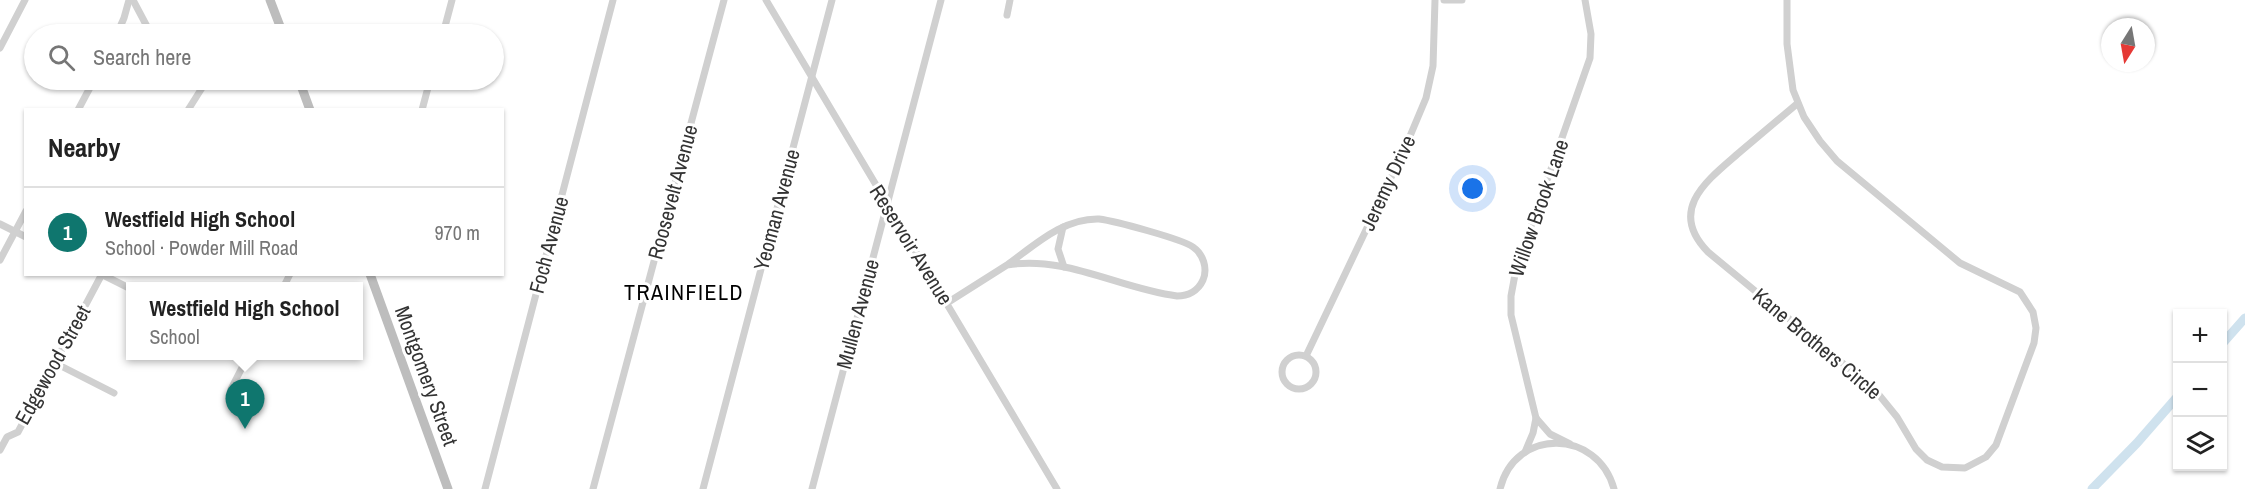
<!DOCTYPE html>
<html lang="en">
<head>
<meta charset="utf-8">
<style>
	:root { --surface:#fff; --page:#f6f6f6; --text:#222; --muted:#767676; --line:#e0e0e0; --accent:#0f766e }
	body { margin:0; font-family:"Archivo Narrow",sans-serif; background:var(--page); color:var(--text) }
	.controls { position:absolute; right:18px; bottom:18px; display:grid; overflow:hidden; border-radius:0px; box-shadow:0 2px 4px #0004 }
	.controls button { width:54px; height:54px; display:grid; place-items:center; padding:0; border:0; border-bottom:2px solid var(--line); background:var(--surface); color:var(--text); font:30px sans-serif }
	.compass { position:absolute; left:2101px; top:18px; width:54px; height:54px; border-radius:50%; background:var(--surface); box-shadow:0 2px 4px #0004; rotate:191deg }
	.you { position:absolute; left:1473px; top:189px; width:21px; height:21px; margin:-15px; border:4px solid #fff; border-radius:50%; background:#1a73e8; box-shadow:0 0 0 9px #1a73e833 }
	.badge { display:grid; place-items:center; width:39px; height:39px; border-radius:50%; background:var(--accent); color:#fff; font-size:20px; font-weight:700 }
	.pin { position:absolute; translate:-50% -50px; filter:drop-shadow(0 2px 3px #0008) }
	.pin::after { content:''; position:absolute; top:32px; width:21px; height:18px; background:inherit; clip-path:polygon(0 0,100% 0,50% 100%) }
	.popup { position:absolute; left:126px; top:282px; width:237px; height:78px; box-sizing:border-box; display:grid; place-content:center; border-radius:0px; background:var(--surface); filter:drop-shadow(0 2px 4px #0005); font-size:20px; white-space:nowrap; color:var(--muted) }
	.popup b { font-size:22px; color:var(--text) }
	.popup::after { content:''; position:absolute; left:50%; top:100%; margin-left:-12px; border:12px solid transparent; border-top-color:var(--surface) }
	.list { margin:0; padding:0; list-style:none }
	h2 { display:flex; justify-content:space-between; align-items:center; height:78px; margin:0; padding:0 24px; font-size:26px }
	h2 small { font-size:20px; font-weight:400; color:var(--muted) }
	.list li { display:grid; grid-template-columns:39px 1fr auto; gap:18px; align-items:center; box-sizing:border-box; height:90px; padding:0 24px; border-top:2px solid var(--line) }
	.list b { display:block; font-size:22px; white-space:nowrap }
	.list p { margin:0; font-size:20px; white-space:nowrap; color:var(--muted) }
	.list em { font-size:20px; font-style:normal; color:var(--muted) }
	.icon { flex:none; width:33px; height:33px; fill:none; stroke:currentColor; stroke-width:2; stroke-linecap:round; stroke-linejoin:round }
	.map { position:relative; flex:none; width:2245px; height:489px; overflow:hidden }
	.search { position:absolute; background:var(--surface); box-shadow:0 2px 4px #0004; left:24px; top:24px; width:480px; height:66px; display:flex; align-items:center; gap:15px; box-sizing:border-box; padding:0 21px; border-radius:33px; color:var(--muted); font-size:22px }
	.panel { position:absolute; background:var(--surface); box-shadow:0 2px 4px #0004; left:24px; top:108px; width:480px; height:168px; border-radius:0px }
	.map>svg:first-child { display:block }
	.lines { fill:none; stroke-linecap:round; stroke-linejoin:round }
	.canal { stroke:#cfe2ee; stroke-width:9 }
	.street { stroke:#d0d0d0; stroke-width:7 }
	.secondary { stroke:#bdbdbd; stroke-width:9 }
	.labels { text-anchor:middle; stroke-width:6; stroke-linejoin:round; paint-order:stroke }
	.street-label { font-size:21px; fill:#333; stroke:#fff }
	.neighbourhood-label { font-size:22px; letter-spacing:1.5px; fill:#000; stroke:#fff }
</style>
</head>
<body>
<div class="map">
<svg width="2245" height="489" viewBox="0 0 2245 489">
	<rect width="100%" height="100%" fill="#fff"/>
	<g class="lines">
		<g class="canal">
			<polyline points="2222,344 2245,318"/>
			<polyline points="2092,489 2137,443 2178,396"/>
		</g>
		<g class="street">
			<polyline points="133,0 151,34"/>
			<polyline points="766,0 1057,489"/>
			<polyline points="1444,0 1462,0"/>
			<path d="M1787 0V44L1793 90 1804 117 1820 141 1837 161 1960 263 2020 292 2033 312 2036 328 2034 343 1996 445 1986 457 1965 468 1942 467 1927 460 1916 449 1897 417 1875 390 1708 252C1666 209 1709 179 1741 151 1760 135 1779 119 1798 103"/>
			<polyline points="1007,15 1010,0"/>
			<polyline points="120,30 133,30 148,34"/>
			<polyline points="117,34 124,18 129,0"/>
			<polyline points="443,34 452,0"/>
			<polyline points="0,48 25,0"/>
			<polyline points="78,110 94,80"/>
			<polyline points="188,110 207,80"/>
			<polyline points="422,110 430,80"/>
			<polyline points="0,224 26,237"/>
			<polyline points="1063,227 1058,249 1064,267"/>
			<polyline points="0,260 26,211"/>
			<polyline points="101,274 131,289"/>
			<polyline points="284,286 290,274"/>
			<path d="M947 303 1007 265C1066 255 1120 289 1177 296 1188 296 1198 291 1203 280 1208 268 1203 254 1193 247 1182 239 1115 221 1099 219 1063 218 1035 245 1007 265"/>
			<circle cx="1299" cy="372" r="17"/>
			<polyline points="1306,356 1405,148 1426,98 1433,66 1435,0"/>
			<polyline points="55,363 114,393"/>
			<polyline points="231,389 248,356"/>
			<polyline points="1570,444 1550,434 1536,418 1511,315 1511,296 1516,269 1590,58 1591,34 1585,0"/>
			<polyline points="0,450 7,437 18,432 102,274"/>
			<polyline points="1525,452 1533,433 1536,418"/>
			<polyline points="485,489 613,0"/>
			<polyline points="593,489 724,0"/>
			<polyline points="703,489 832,0"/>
			<polyline points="812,489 941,0"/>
			<path d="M1500 489C1515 427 1598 429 1614 489"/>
		</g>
		<g class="secondary">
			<polyline points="270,0 283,34"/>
			<polyline points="299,80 310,110"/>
			<polyline points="370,274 448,489"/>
		</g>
	</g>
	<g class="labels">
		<g class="street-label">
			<text transform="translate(1388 183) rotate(-65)" y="7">Jeremy Drive</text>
			<text transform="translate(673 192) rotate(-75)" y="7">Roosevelt Avenue</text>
			<text transform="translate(1539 208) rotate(-71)" y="7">Willow Brook Lane</text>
			<text transform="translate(777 210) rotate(-75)" y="7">Yeoman Avenue</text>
			<text transform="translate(549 245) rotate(-75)" y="7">Foch Avenue</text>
			<text transform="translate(911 245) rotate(58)" y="7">Reservoir Avenue</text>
			<text transform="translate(858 314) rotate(-75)" y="7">Mullen Avenue</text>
			<text transform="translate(1817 344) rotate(40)" y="7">Kane Brothers Circle</text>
			<text transform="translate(53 365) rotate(-61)" y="7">Edgewood Street</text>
			<text transform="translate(426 376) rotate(70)" y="7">Montgomery Street</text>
		</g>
		<g class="neighbourhood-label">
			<text x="684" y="300">TRAINFIELD</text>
		</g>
	</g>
</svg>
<div class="controls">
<button>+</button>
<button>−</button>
<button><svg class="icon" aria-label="layers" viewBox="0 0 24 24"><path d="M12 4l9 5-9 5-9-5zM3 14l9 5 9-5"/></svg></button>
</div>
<svg class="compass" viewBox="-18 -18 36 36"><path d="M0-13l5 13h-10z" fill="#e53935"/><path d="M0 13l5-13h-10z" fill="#767676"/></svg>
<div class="you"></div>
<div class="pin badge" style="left:245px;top:429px">1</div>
<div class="popup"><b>Westfield High School</b>School</div>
<div class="search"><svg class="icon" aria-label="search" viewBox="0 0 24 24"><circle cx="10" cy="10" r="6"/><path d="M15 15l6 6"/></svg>Search here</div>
<section class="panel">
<h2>Nearby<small></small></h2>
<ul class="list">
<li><span class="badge">1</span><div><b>Westfield High School</b><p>School · Powder Mill Road</p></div><em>970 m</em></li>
</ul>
</section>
</div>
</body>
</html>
